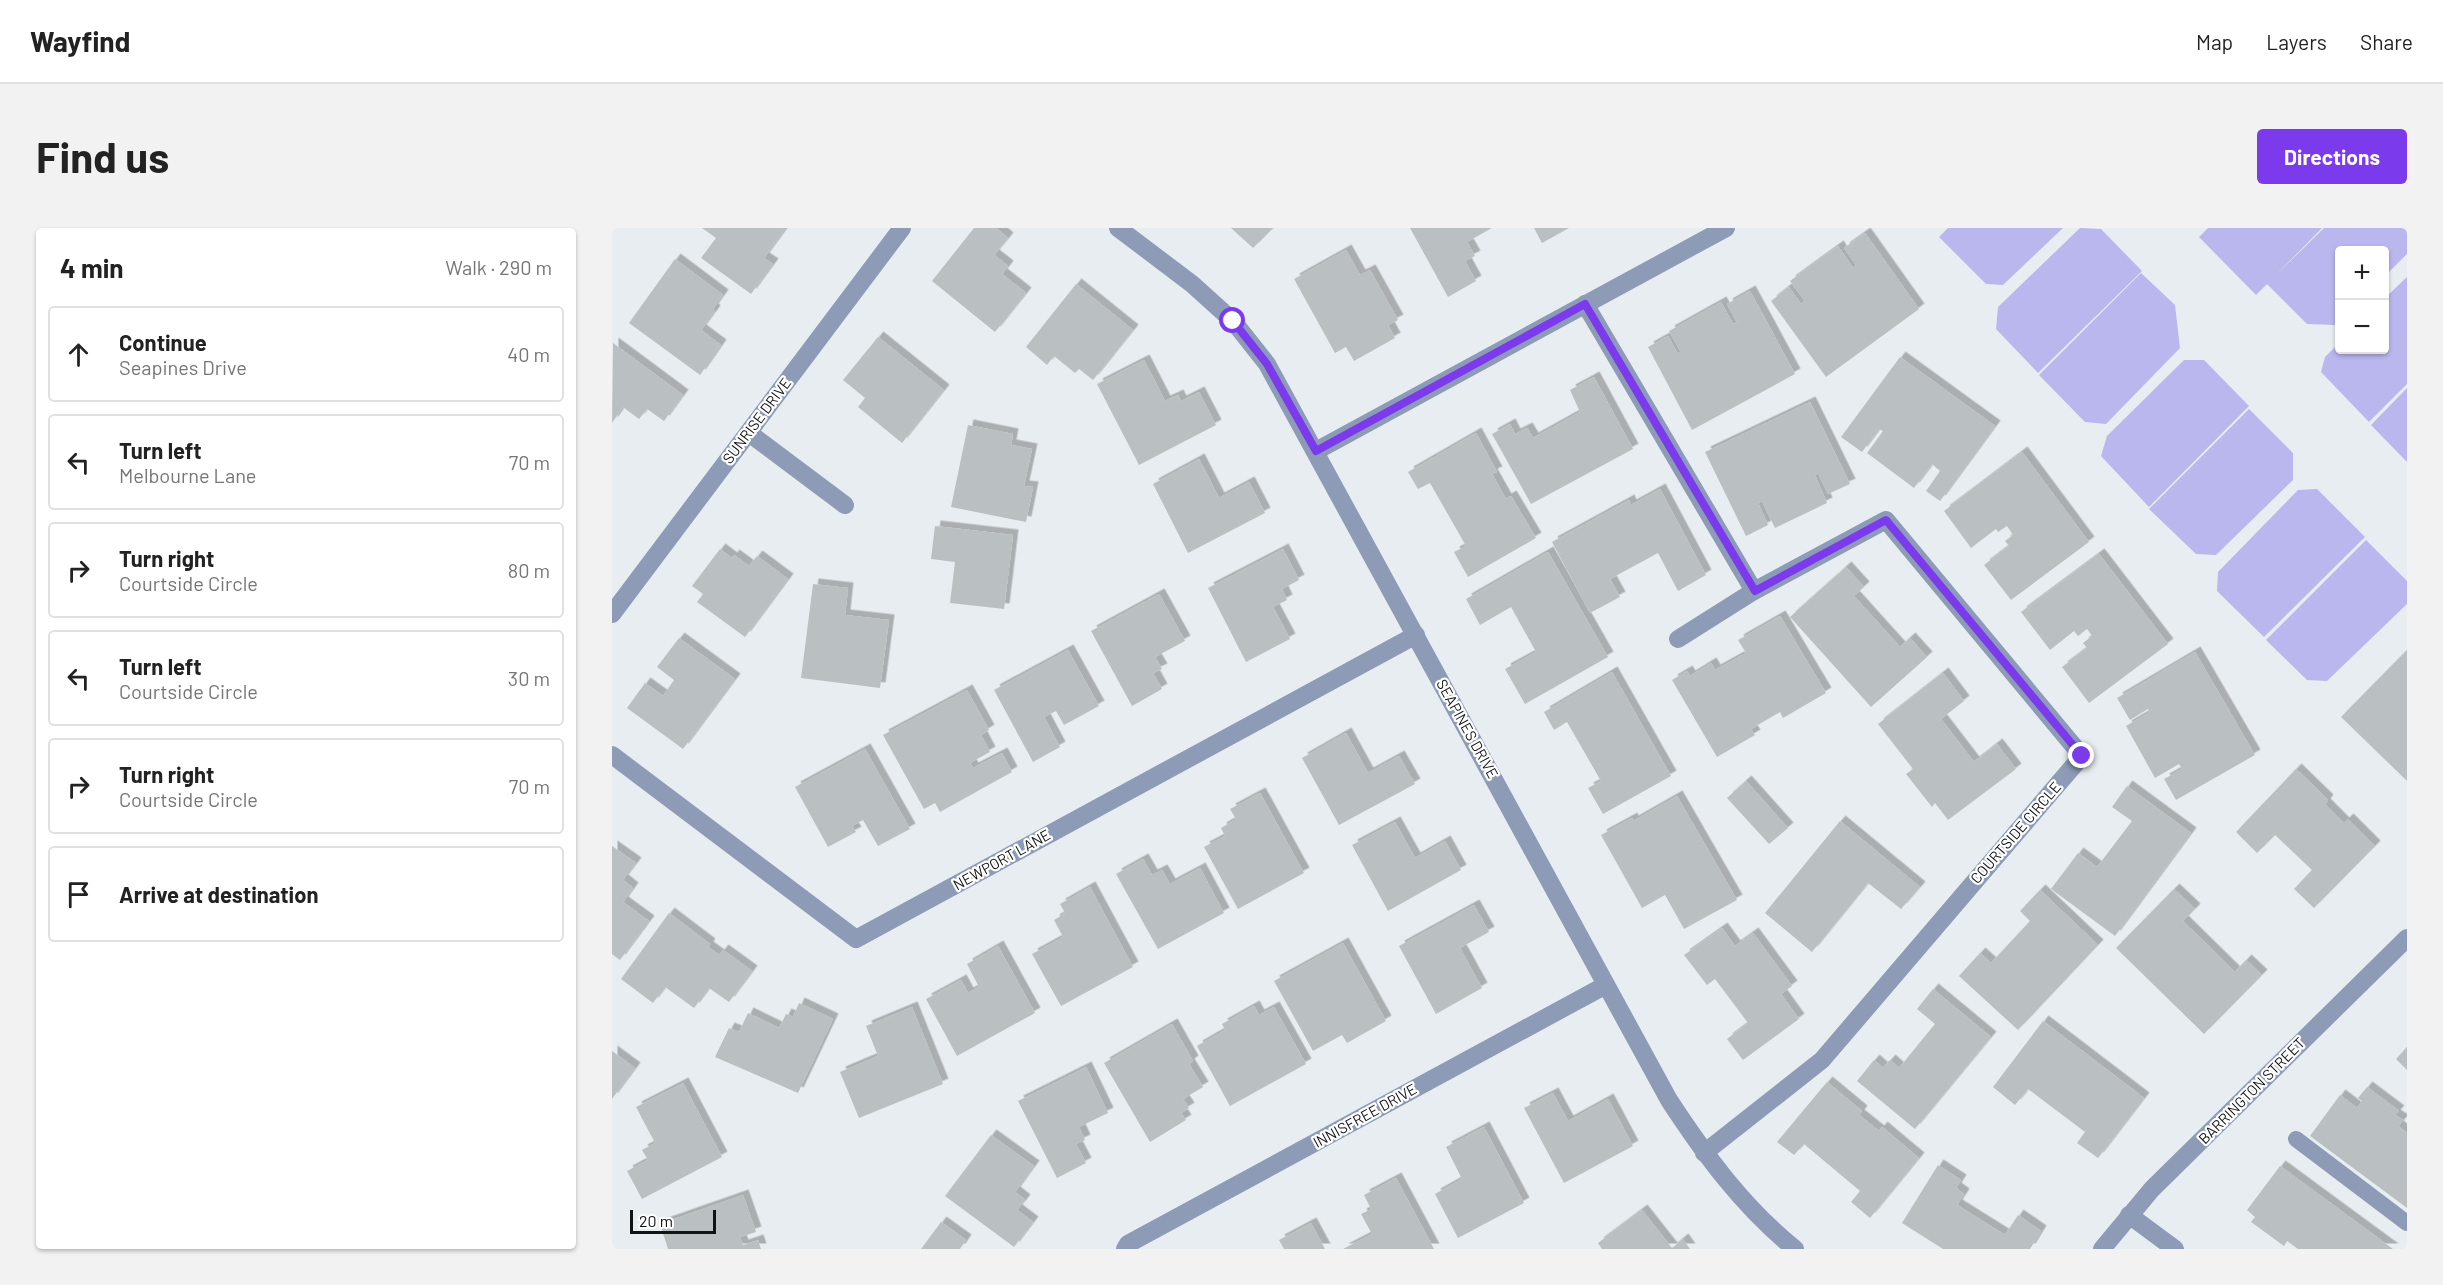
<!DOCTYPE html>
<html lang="en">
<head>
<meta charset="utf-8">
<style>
	:root { --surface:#fff; --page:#f2f2f2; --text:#222; --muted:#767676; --line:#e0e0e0; --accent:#7c3aed }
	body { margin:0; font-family:Barlow,sans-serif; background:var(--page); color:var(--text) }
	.controls { position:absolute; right:18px; top:18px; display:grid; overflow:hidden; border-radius:6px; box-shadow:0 2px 4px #0004 }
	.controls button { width:54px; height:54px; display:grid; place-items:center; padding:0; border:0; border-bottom:2px solid var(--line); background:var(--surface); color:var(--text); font:30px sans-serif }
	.scale { position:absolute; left:18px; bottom:15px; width:86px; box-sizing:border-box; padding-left:6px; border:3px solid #111314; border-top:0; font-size:16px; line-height:21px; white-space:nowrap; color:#111314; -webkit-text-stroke:4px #fff; paint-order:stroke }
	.stop { position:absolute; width:18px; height:18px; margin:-14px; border:4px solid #7c3aed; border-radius:50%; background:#fff }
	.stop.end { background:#7c3aed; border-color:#fff; box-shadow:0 2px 6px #0008 }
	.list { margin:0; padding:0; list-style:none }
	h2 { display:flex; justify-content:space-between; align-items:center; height:78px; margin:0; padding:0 24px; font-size:26px }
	h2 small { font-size:20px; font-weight:400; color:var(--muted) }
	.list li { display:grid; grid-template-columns:39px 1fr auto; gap:18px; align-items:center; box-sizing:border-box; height:96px; margin:0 12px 12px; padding:0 12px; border:2px solid var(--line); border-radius:6px }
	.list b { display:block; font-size:22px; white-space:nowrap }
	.list p { margin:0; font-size:20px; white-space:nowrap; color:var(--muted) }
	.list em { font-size:20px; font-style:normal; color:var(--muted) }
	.icon { flex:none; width:33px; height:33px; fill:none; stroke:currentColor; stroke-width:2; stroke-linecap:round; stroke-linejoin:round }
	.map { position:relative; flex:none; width:1795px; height:1021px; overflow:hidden; border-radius:6px }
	header { display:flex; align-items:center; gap:36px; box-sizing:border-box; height:84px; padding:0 30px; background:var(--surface); border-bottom:2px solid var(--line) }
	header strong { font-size:28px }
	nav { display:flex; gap:33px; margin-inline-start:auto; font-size:21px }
	.intro { display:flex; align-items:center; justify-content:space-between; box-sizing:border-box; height:144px; padding:0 36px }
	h1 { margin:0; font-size:42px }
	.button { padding:15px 27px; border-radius:6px; background:var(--accent); color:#fff; font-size:21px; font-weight:700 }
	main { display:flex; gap:36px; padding:0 36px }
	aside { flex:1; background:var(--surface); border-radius:6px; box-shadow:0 2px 4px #0004 }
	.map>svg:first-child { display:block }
	.green { fill:#b9b7ee }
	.building { fill:#bac0c2; filter:url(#shadow) }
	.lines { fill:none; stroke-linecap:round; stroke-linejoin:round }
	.lane { stroke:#8d9bb7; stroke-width:16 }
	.street { stroke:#8d9bb7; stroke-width:18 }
	.route { stroke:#7c3aed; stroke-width:8 }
	.labels { text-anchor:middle; stroke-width:4.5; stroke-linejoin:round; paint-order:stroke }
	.street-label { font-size:15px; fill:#111314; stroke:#fff }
</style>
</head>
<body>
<header>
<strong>Wayfind</strong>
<nav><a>Map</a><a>Layers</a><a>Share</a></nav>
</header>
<div class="intro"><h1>Find us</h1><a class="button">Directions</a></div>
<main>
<aside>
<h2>4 min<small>Walk · 290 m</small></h2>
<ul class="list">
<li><svg class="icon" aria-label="ahead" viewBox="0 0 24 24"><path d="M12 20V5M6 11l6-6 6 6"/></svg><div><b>Continue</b><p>Seapines Drive</p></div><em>40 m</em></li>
<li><svg class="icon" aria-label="left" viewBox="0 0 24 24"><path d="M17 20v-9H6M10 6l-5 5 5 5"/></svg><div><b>Turn left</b><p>Melbourne Lane</p></div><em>70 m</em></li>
<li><svg class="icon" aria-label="right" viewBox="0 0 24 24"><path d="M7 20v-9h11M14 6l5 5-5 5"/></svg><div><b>Turn right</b><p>Courtside Circle</p></div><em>80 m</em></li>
<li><svg class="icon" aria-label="left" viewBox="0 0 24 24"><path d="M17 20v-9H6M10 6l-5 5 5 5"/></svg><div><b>Turn left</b><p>Courtside Circle</p></div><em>30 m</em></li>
<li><svg class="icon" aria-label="right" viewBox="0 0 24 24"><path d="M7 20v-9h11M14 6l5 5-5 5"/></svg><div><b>Turn right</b><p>Courtside Circle</p></div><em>70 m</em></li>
<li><svg class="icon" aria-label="arrive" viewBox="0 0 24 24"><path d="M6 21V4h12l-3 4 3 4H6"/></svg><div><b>Arrive at destination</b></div></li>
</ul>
</aside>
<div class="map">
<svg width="1795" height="1021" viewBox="0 0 1795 1021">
	<defs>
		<filter id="shadow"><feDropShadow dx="5.5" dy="-5.5" stdDeviation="0" flood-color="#0004"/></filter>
	</defs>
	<rect width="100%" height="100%" fill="#e8edf1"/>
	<g class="green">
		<polygon points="1336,0 1451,0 1391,57 1374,56 1327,9"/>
		<polygon points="1468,0 1489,1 1530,43 1426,145 1384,101 1386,79"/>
		<polygon points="1596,0 1710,0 1665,46 1712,0 1795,0 1795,26 1773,48 1772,22 1728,22 1727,93 1723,97 1695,96 1655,56 1644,67 1587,9"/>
		<polygon points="1529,45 1563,77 1568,120 1494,196 1473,194 1427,147"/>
		<polygon points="1795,49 1795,156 1757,194 1709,144 1713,129 1727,115 1728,122 1772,122 1773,70"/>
		<polygon points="1572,132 1592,132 1637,178 1537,279 1489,228 1495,208"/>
		<polygon points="1795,160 1795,234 1759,197"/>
		<polygon points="1637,181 1681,225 1681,252 1604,327 1584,326 1537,281"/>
		<polygon points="1705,261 1753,309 1652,409 1605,363 1606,344 1686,262"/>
		<polygon points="1754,312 1795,353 1795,376 1715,453 1695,452 1654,412"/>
	</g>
	<g class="building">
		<polygon points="90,0 174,0 152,30 161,36 139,66 89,30 104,10"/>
		<polygon points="362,0 384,0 396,10 382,27 396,38 390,46 414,65 383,104 320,53"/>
		<polygon points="619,0 661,0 641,20"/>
		<polygon points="798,0 880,0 855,14 863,28 853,33 864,53 836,69"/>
		<polygon points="922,0 957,0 930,15"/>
		<polygon points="1253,5 1307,81 1214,149 1159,73 1177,59 1189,76 1193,73 1178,53 1226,18 1241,40 1244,37 1232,20"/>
		<polygon points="734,22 748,47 758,42 786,92 776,97 783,110 742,133 734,119 723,125 682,51"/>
		<polygon points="63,31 111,67 101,81 103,83 89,102 109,117 88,147 17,95"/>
		<polygon points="464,56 521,102 481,152 467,141 463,145 442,128 435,137 414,119"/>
		<polygon points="1138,63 1183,146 1080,202 1036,119 1056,108 1066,126 1069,124 1057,103 1109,74 1121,96 1125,94 1115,76"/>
		<polygon points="266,109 332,162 290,215 246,179 253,170 231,152"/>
		<polygon points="1,115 71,167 52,193 35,181 27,191 11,179 0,195"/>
		<polygon points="1288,129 1383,198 1328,273 1314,263 1328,243 1320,236 1302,260 1255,225 1271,203 1267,201 1250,224 1229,209"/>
		<polygon points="532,132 553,173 566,167 569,173 587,164 604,197 527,237 485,156"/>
		<polygon points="982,149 1021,221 919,276 880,206 898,196 903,206 915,200 921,210 968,184 958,162"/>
		<polygon points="1198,174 1238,256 1216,266 1206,245 1203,247 1215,275 1163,300 1150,273 1146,275 1156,297 1134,308 1093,224"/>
		<polygon points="356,197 401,206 399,217 420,221 412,258 421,259 414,294 339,279"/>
		<polygon points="864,205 885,244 880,246 894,271 899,268 924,310 856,349 842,324 854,318 818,255 806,261 796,244"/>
		<polygon points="1410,224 1477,314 1399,372 1372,337 1397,318 1393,313 1401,307 1395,298 1386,304 1384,301 1359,320 1332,283"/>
		<polygon points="587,231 607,270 637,254 653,285 576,325 541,256"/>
		<polygon points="1048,261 1094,347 1066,363 1046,325 998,351 1008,369 978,385 940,314 1017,272 1019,277"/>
		<polygon points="323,298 401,307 392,381 338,375 343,334 319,331"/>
		<polygon points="108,321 120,330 122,327 137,338 145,328 176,351 133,409 85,374 91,366 80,358"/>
		<polygon points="671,321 687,352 670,361 675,372 661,379 678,411 634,434 596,360"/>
		<polygon points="936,324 996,429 913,476 893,441 924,424 899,379 868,397 854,371"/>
		<polygon points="1487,326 1556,416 1477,475 1450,439 1475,420 1471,415 1480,408 1475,401 1466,408 1462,403 1438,422 1409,384"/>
		<polygon points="1234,339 1252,359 1242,368 1288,419 1298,410 1315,429 1259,479 1178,389"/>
		<polygon points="201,356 236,360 233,387 277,392 268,460 189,450"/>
		<polygon points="547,366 573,413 543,429 550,441 541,445 550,461 520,478 479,403"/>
		<polygon points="1168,388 1214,465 1171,490 1168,484 1139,501 1143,507 1105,529 1060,452 1075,443 1078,448 1099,435 1103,442 1134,425 1126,412"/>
		<polygon points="67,410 123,451 71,521 15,480 33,455 51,468 62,452 45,439"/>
		<polygon points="456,422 487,478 452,497 444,483 432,489 448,519 421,534 382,462"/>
		<polygon points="1795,422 1795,553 1729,489"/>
		<polygon points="1583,424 1643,527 1564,572 1552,551 1570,541 1567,536 1543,550 1514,498 1538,484 1536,481 1518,492 1505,470"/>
		<polygon points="1000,444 1059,548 991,586 976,560 989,553 955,494 942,502 932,484"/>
		<polygon points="1331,445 1352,473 1329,491 1362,534 1385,516 1404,541 1336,592 1323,575 1320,579 1294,546 1301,541 1266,496"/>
		<polygon points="355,462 377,502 369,507 378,524 358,535 361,540 390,525 400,544 328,584 323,575 312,581 271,507"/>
		<polygon points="734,505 756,545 787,528 803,556 727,597 690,530"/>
		<polygon points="253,521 298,601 266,618 251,592 240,598 244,604 216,619 183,559"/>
		<polygon points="1684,541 1716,572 1713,576 1732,595 1736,591 1763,618 1702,680 1682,661 1700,642 1663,607 1645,625 1624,604"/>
		<polygon points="1134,553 1176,600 1157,616 1115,570"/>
		<polygon points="1515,558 1579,605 1503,708 1439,661 1466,625 1485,639 1520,593 1500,579"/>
		<polygon points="648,565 692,645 626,681 592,619 613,608 609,600 624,591 618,581"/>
		<polygon points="1065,568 1125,672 1072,701 1053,667 1030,680 989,607 1020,590 1021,593"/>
		<polygon points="1228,593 1308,659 1289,681 1256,655 1200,724 1153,685"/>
		<polygon points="783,594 803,630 833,613 849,642 776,683 740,617"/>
		<polygon points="0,618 24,635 11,652 21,660 11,674 37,693 8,732 0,726"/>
		<polygon points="531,631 540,647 550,642 558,656 588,640 612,685 546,721 504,646"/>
		<polygon points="478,659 521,739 449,778 420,726 451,709 442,692 453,685 448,676"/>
		<polygon points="1562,661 1583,681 1571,693 1623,744 1634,732 1650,747 1592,806 1504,720"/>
		<polygon points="1428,662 1486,717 1406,802 1347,748 1368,725 1379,735 1418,693 1408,683"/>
		<polygon points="862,677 877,704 848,720 870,760 824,786 787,718"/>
		<polygon points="57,685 98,716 96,719 107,727 111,722 140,743 117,774 97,760 82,780 53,759 41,775 9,751"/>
		<polygon points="1110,700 1123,718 1141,705 1180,758 1169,766 1187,791 1131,832 1115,811 1136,795 1103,751 1095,757 1072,727"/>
		<polygon points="731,715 774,793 735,815 730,807 701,823 662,753"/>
		<polygon points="386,718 423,785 345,828 314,771 349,752 356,765 367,759 355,736"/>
		<polygon points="1321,761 1379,809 1303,901 1245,853 1262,832 1271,840 1278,832 1287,840 1323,796 1305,781"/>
		<polygon points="187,775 221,791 186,865 103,829 117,800 127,804 136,785 167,800 174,786 181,789"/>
		<polygon points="642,778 647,787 662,779 694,836 618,878 585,818 613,802 610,796"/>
		<polygon points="300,779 331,856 247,890 228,844 266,828 254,798"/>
		<polygon points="1431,793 1532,870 1486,930 1465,915 1473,904 1416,861 1403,877 1381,859"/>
		<polygon points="560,796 581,833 577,836 591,859 571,871 577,880 569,885 574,892 538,914 492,835"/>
		<polygon points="1795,819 1795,842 1784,831"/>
		<polygon points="0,823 23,840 0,871"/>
		<polygon points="474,839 496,885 467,899 473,912 464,916 474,935 445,950 406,873"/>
		<polygon points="1215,854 1250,883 1247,887 1267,903 1270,899 1307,930 1258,990 1239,974 1248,963 1192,916 1182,927 1165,914"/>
		<polygon points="71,855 110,929 30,971 15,943 36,932 30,922 43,915 24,879"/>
		<polygon points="1755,859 1787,883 1783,887 1791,892 1786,898 1795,905 1795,980 1698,908 1728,867 1745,880 1750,873 1746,870"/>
		<polygon points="941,865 956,893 996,871 1021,918 952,955 912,880"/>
		<polygon points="872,899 912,975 846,1010 823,966 850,951 834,919"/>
		<polygon points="379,907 422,938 403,964 413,972 405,982 421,994 402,1019 333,968"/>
		<polygon points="1326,937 1349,952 1344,960 1352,966 1345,977 1393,1007 1406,987 1429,1003 1418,1021 1331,1021 1290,995"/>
		<polygon points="1668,938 1781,1021 1686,1021 1675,1013 1672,1018 1639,994 1643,989 1635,982"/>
		<polygon points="784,950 822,1021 731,1021 760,1006 749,986 759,981 752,967"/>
		<polygon points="131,967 144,1004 128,1009 131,1017 146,1012 149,1021 56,1021 48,996"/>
		<polygon points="1030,982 1060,1020 1071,1011 1078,1021 990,1021 986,1015"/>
		<polygon points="329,994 354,1012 348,1021 309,1021"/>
		<polygon points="699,995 713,1021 672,1021 667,1012"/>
	</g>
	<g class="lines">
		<polyline class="lane" points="1684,911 1795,995"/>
		<g class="street">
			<path d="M506 0 580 56 621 93 655 136 1057 872C1093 927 1131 979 1183 1021"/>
			<polyline points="973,76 1142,363"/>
			<polyline points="137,205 233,277"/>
			<polyline points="704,223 1114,0"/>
			<polyline points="0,386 290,0"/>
			<polyline points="1066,411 1142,363 1274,292 1470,528 1210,832 1092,925"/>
			<polyline points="0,527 244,711 804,407"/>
			<polyline points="1517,987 1563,1021"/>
			<polyline points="513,1021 516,1016 994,757"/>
			<polyline points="1490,1021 1540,961 1795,710"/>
		</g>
	</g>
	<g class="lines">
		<polyline class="route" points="621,93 655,136 704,223 973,76 1143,363 1274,292 1470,528"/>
	</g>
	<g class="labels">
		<g class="street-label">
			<text transform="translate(145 193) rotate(-53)" y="5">SUNRISE DRIVE</text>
			<text transform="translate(855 501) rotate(61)" y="5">SEAPINES DRIVE</text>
			<text transform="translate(1404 605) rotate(-49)" y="5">COURTSIDE CIRCLE</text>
			<text transform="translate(390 632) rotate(-29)" y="5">NEWPORT LANE</text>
			<text transform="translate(1640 863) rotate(-45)" y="5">BARRINGTON STREET</text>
			<text transform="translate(753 888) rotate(-29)" y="5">INNISFREE DRIVE</text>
		</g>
	</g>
</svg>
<div class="controls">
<button>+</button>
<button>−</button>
</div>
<div class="scale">20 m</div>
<div class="stop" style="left:621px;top:93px"></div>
<div class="stop end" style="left:1470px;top:528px"></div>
</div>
</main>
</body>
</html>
